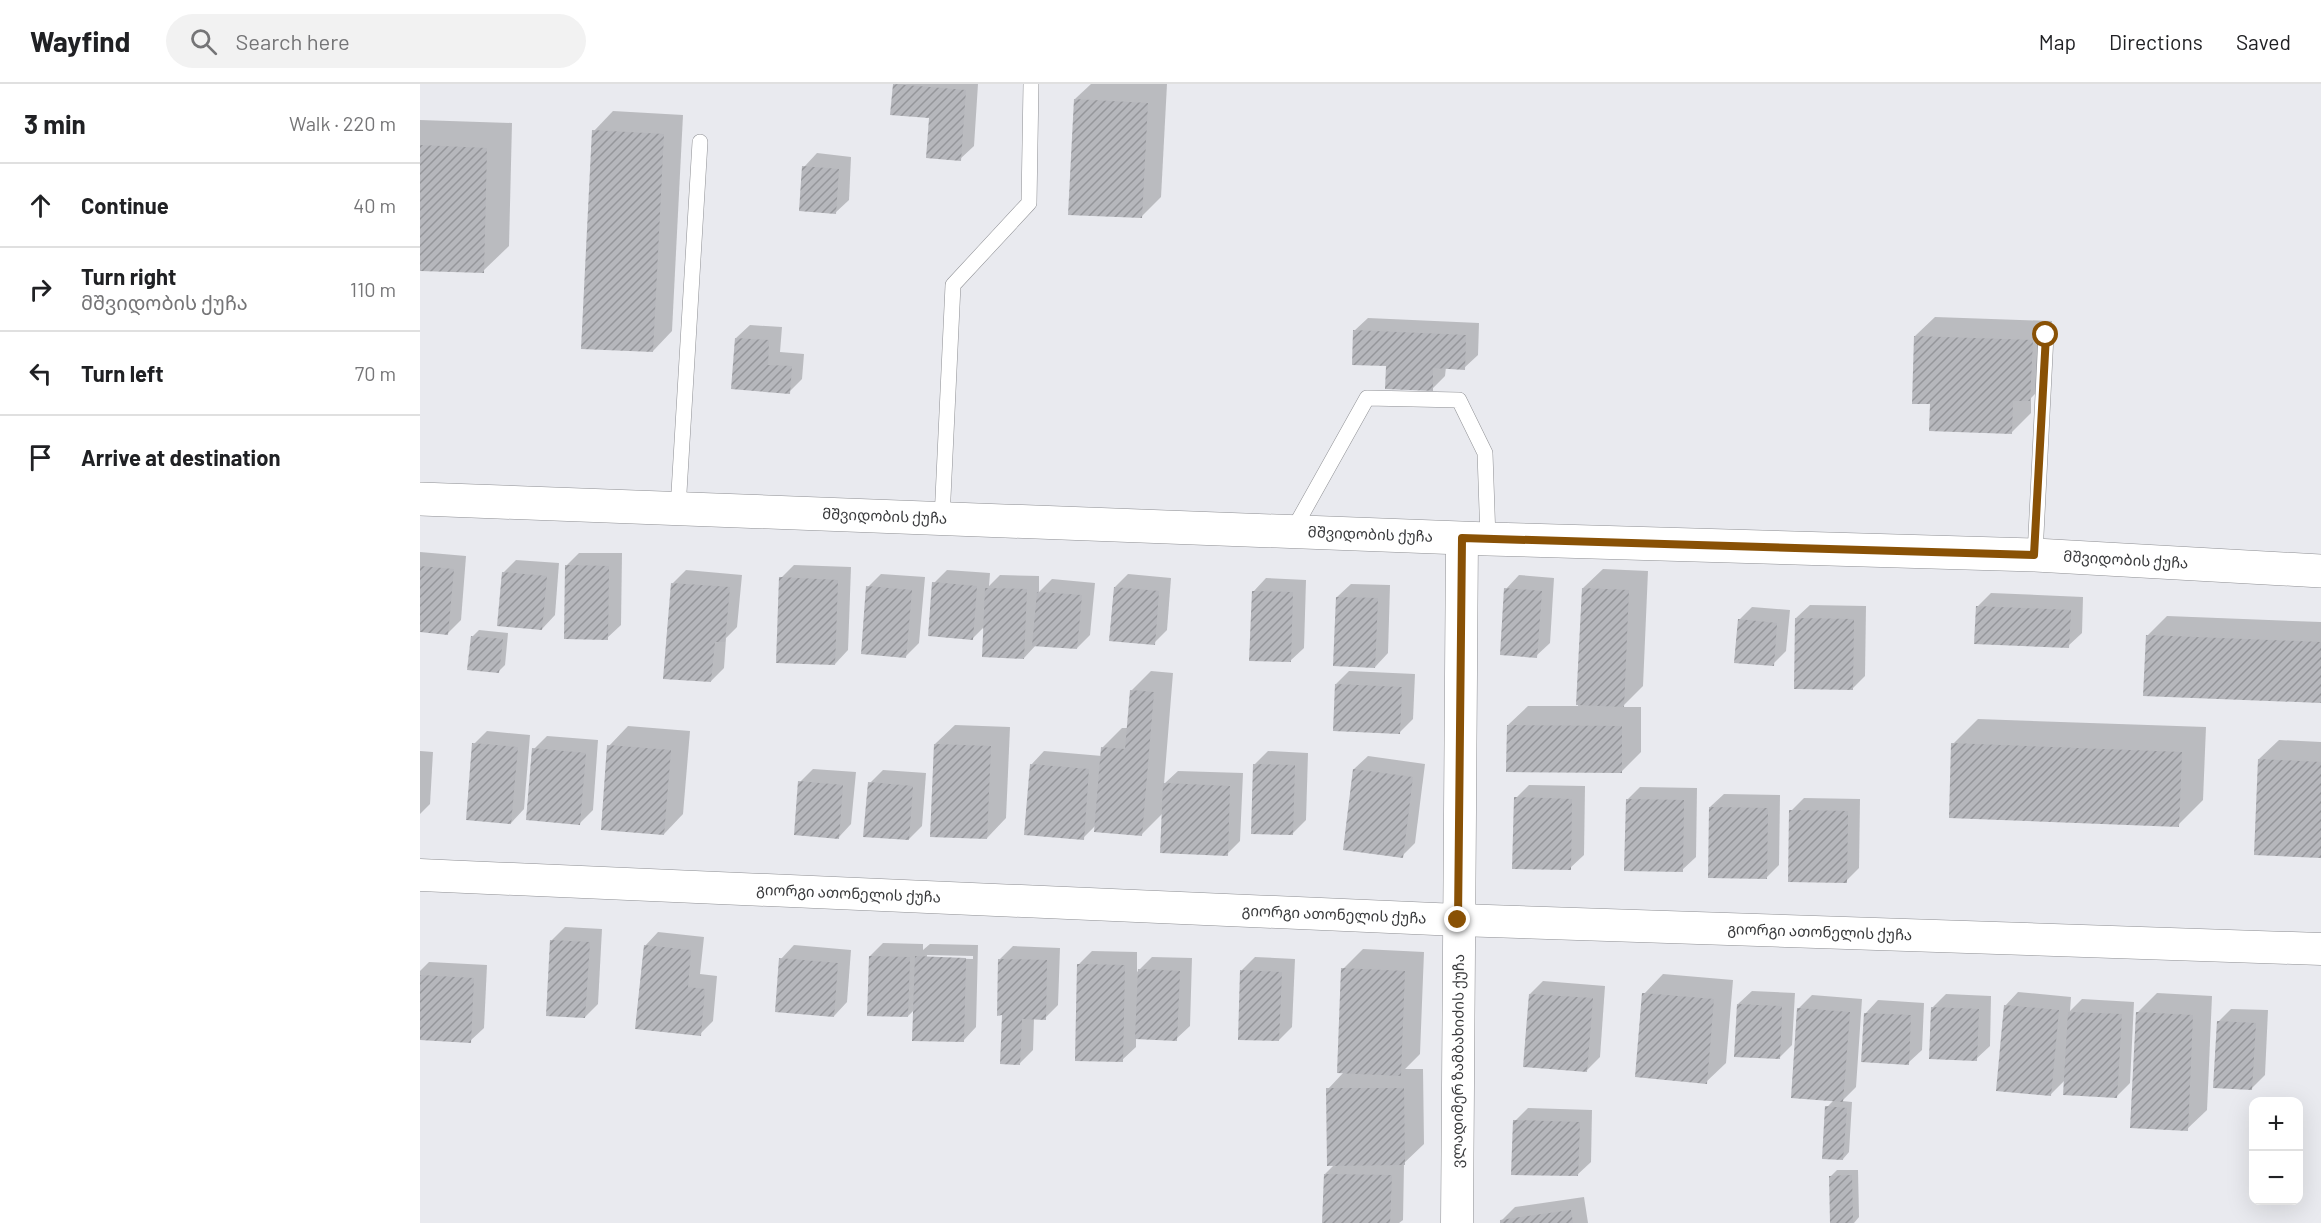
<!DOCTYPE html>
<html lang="en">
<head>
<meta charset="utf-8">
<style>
	:root { --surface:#fff; --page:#f2f2f2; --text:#202124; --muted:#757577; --line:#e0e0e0 }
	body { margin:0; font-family:Barlow,"Noto Sans Georgian",sans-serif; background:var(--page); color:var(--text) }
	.controls { position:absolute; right:18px; bottom:18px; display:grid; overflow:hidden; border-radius:12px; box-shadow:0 6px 24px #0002 }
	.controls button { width:54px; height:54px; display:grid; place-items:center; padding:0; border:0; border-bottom:2px solid var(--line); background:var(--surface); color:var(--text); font:30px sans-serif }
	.stop { position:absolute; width:18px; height:18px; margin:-14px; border:4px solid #895105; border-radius:50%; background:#fff }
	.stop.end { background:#895105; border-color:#fff; box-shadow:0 2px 6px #0008 }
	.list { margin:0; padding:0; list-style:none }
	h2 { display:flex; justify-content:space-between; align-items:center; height:78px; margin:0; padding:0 24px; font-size:26px }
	h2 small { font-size:20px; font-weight:400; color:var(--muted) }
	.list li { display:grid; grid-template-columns:39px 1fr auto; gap:18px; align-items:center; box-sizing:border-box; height:84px; padding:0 24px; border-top:2px solid var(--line) }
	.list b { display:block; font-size:22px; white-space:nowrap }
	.list p { margin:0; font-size:20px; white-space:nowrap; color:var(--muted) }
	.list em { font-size:20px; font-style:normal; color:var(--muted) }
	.icon { flex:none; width:33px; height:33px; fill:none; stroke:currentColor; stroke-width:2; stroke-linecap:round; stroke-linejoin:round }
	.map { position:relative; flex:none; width:1901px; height:1139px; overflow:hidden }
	header { display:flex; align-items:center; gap:36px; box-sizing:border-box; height:84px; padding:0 30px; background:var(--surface); border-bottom:2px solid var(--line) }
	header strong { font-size:28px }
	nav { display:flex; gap:33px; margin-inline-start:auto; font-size:21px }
	.search { width:420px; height:54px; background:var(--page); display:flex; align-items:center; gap:15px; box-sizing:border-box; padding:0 21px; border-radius:33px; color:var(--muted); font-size:22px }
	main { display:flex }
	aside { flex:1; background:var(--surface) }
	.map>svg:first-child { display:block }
	.shadow { fill:#0003; fill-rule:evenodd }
	.building { fill:url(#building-hatch) }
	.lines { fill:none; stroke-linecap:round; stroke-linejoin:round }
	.lane-casing { stroke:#8e8f93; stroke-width:16 }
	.street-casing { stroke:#8e8f93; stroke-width:33 }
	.secondary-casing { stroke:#8e8f93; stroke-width:34 }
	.lane { stroke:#fff; stroke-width:15 }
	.street { stroke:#fff; stroke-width:32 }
	.secondary { stroke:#fff; stroke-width:33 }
	.route { stroke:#895105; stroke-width:8 }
	.labels { text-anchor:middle; stroke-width:5; stroke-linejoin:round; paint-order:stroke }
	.street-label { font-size:15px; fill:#393a3c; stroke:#e9eaef }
</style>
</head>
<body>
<header>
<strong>Wayfind</strong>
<div class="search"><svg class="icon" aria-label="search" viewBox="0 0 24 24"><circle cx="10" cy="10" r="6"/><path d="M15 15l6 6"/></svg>Search here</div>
<nav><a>Map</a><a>Directions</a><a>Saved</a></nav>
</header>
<main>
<aside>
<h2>3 min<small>Walk · 220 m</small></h2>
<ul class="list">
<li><svg class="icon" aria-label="ahead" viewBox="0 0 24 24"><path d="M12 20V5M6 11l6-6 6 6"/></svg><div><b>Continue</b></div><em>40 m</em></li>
<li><svg class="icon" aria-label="right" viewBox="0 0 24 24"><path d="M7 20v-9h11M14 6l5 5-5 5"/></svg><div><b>Turn right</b><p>მშვიდობის ქუჩა</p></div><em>110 m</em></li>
<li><svg class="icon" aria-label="left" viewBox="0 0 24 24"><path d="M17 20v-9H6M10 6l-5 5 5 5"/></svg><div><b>Turn left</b></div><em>70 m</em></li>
<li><svg class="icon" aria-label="arrive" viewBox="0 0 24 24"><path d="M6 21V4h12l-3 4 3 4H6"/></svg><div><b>Arrive at destination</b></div></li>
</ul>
</aside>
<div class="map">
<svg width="1901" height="1139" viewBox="0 0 1901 1139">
	<defs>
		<pattern id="building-hatch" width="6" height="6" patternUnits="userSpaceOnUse" patternTransform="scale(1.5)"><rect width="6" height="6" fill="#b6b7bc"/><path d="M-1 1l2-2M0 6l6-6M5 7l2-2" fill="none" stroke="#95969a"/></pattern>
	</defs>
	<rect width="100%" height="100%" fill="#e9eaef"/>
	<g class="shadow">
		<polygon points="475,0 558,0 554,62 540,75 511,32"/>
		<polygon points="671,0 747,0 741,113 721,133 655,15"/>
		<polygon points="193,27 263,31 252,247 233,267 174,47"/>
		<polygon points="0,36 92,39 89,162 63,187 0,185"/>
		<polygon points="397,69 431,73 429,116 415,129 384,83"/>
		<polygon points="1515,233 1632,237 1629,296 1611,314 1611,329 1591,349 1511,319 1495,252"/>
		<polygon points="948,234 1059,239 1058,271 1044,284 1026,283 1025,292 1012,305 968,281 934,247"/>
		<polygon points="330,241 362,243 360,268 384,270 382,295 369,308 316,254"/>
		<polygon points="0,468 46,472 41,536 28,549 0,547"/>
		<polygon points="159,469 202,469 201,541 187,554 146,482"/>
		<polygon points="96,476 139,479 135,531 122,545 83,489"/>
		<polygon points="374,481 431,483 428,566 415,580 361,494"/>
		<polygon points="1183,485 1228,487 1223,602 1202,623 1221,623 1221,668 1201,688 1088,641 1108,622 1158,622 1163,504"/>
		<polygon points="266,486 322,491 317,543 306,554 304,584 291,597 253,499"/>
		<polygon points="527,486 570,489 569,502 580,491 619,492 619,508 632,495 675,499 670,551 657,564 616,561 604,574 565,542 552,555 514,499"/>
		<polygon points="461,490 505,493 499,559 486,572 448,503"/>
		<polygon points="708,490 751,494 747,546 734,559 695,503"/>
		<polygon points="1099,491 1134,494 1130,559 1116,572 1086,505"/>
		<polygon points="846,494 886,496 884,564 870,577 833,508"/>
		<polygon points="931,500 970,501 968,569 955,583 917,513"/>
		<polygon points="1571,509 1663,513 1662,549 1648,562 1558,522"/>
		<polygon points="1390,521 1446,522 1445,592 1432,605 1376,534"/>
		<polygon points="1332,523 1370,526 1366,567 1353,580 1319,536"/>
		<polygon points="1747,532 1901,538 1901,617 1727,552"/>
		<polygon points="59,546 88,549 85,581 79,587 52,553"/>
		<polygon points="731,587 753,589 744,700 758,687 823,689 820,757 807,770 743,729 722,750 676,741 663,754 611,681 624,667 682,672 683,663 702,644 708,644 711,607"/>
		<polygon points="929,587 995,590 993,635 979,649 916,600"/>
		<polygon points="1558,635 1786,643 1783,716 1758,741 1533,660"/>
		<polygon points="535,641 590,643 586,734 567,754 515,660"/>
		<polygon points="208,642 270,647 263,730 244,750 189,662"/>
		<polygon points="67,647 110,651 104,725 91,739 54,660"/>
		<polygon points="127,652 178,656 173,726 160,739 114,665"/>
		<polygon points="1859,656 1901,658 1901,772 1839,675"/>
		<polygon points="0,667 13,668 10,720 0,730"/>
		<polygon points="848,667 888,669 886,736 873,749 835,680"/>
		<polygon points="948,672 1005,680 995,759 982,772 934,685"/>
		<polygon points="393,685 436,688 431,740 418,754 380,698"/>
		<polygon points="463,686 506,689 502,742 489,755 450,699"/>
		<polygon points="1109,701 1165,702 1164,771 1150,784 1096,714"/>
		<polygon points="1220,703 1277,704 1276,773 1262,786 1207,716"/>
		<polygon points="1304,710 1360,711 1359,781 1346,794 1290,723"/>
		<polygon points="1384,714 1440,715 1439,784 1426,797 1371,727"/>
		<polygon points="145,843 182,845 178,920 165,933 131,857"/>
		<polygon points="238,848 284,853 280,890 297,892 293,937 280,950 225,862"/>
		<path d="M463 859 503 860V866L510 860 558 861 556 943 543 957 495 925 488 932 450 872ZM507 871 553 872V875L507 874Z"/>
		<polygon points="374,861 431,866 427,918 414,932 361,875"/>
		<polygon points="593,862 640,864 638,921 625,934 614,934 613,966 600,979 583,930 580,875"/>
		<polygon points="943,865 1004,868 1000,970 985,985 1003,985 1004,1060 984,1079 983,1136 979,1139 904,1139 905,1090 915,1080 908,1005 924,988 923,885"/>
		<polygon points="672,867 717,868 717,888 732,873 772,874 770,942 756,955 716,954 716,963 702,976 659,880"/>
		<polygon points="835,873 875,875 872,943 859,956 822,886"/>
		<polygon points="9,878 67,881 64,944 50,957 0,955 0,887"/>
		<polygon points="1243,890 1313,896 1306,979 1286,998 1224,910"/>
		<polygon points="1123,897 1185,902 1180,973 1167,986 1110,910"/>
		<polygon points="1332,907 1375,909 1372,961 1359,974 1318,920"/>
		<polygon points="1598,908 1651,913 1650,927 1662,915 1714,918 1710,999 1696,1013 1645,996 1631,1010 1585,922"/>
		<polygon points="1737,909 1792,912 1787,1026 1767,1045 1717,929"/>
		<polygon points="1526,910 1571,912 1570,962 1556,975 1513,923"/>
		<polygon points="1392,911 1442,915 1436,1003 1422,1017 1432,1018 1429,1068 1423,1075 1407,1023 1414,1016 1378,925"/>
		<polygon points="1458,916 1504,919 1502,966 1488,979 1445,930"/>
		<polygon points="1811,925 1848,926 1845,991 1832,1004 1798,938"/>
		<polygon points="1108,1024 1172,1026 1171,1078 1157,1091 1095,1037"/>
		<polygon points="1417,1086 1438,1086 1439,1133 1434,1139 1412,1139 1411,1092"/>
		<polygon points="1164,1113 1168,1139 1082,1139 1081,1137 1095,1123"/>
	</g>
	<g class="building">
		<polygon points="473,0 546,6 541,77 506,74 509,34 470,31"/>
		<polygon points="654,15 728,19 722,134 648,131"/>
		<polygon points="172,46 244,50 233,268 161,265"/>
		<polygon points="0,61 67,64 64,189 0,187"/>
		<polygon points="382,82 419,85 416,130 379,127"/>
		<polygon points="933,246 1046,251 1045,286 1013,284 1013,307 965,305 966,282 932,281"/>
		<polygon points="1494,252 1613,256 1610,317 1593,317 1592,350 1509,347 1510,320 1492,320"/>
		<polygon points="315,254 349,256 348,281 372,282 370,310 311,305"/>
		<polygon points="145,481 189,482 188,556 144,555"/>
		<polygon points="0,482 34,485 28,551 0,548"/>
		<polygon points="82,488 127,492 122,546 77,542"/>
		<polygon points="359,493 418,496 415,581 356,579"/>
		<polygon points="512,498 557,502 553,556 508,552"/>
		<polygon points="251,499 310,503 305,558 295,558 291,598 243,595"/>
		<polygon points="446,502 492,506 486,574 441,570"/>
		<polygon points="694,503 739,507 735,561 689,557"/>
		<polygon points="565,504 607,505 604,575 562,573"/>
		<polygon points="1084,504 1122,507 1117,574 1080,571"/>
		<polygon points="1162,504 1209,506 1204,623 1156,621"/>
		<polygon points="832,507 873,508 871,578 829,577"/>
		<polygon points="617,508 662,511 657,565 612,562"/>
		<polygon points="916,513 958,514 955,584 913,582"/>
		<polygon points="1556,522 1651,526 1649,564 1554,560"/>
		<polygon points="1375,534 1434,535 1433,606 1374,605"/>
		<polygon points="1318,535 1357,539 1354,582 1314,579"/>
		<polygon points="1726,551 1901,558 1901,619 1723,612"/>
		<polygon points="51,552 83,555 79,589 47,586"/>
		<polygon points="915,600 982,603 980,650 913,647"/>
		<polygon points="710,606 734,608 722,752 674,748 681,663 705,665"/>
		<polygon points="1087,641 1202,642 1202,689 1086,688"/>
		<polygon points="52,659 98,663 91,740 46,736"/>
		<polygon points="1531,659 1762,668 1759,743 1529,734"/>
		<polygon points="514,660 571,662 567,755 510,753"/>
		<polygon points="187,661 251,666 244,751 181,746"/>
		<polygon points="112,664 166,669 160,741 106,736"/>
		<polygon points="1838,675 1901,678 1901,774 1834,771"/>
		<polygon points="610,680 669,685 664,756 604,751"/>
		<polygon points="833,680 875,681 873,751 831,750"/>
		<polygon points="933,685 993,693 983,774 923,766"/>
		<polygon points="378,697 423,701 419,755 374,751"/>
		<polygon points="448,698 493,702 489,756 443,753"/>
		<polygon points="743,699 810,702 808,772 740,769"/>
		<polygon points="1094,713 1152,715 1151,786 1092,785"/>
		<polygon points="1206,715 1264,716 1263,788 1204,787"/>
		<polygon points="1289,723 1348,724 1347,795 1288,794"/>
		<polygon points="1369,726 1428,727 1427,799 1368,798"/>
		<polygon points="130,856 170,858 165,934 126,932"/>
		<polygon points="224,861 271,866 268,903 285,905 281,952 215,945"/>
		<polygon points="449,872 490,873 488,933 447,932"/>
		<polygon points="495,872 546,874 544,958 492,957"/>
		<polygon points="359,874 418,879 414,933 355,928"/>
		<polygon points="578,875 627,876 626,936 602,935 600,981 580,980 582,931 577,932"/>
		<polygon points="657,880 705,881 703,978 655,977"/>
		<polygon points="921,884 985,887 981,992 917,989"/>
		<polygon points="718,885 760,887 757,957 715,955"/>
		<polygon points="820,886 862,888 859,957 818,956"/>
		<polygon points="0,891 54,894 51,959 0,956"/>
		<polygon points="1222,909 1294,915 1287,1000 1215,993"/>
		<polygon points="1109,910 1173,914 1167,988 1103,983"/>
		<polygon points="1317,920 1362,922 1360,975 1314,973"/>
		<polygon points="1584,921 1639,926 1631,1012 1576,1007"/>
		<polygon points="1511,923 1559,925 1557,977 1509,975"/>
		<polygon points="1377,924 1430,928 1423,1018 1371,1014"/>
		<polygon points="1648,928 1702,930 1697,1014 1643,1011"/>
		<polygon points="1716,928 1773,931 1768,1047 1710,1044"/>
		<polygon points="1444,929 1491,931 1489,981 1441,978"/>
		<polygon points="1797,937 1836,939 1832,1006 1793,1004"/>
		<polygon points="906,1004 984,1004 985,1081 907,1082"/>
		<polygon points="1405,1022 1427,1024 1423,1076 1402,1075"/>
		<polygon points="1093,1036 1160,1038 1158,1092 1091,1091"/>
		<polygon points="904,1090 972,1091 970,1139 902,1139"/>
		<polygon points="1432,1091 1433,1139 1410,1139 1409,1092"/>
		<polygon points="1151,1126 1153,1139 1080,1139 1080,1136"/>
	</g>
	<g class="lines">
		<g class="lane-casing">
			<g id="lane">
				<polyline points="258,425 280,58"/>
				<polyline points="522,435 533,201 609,119 611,0"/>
				<polyline points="872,448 947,314 1039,316 1065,369 1068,455"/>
				<polyline points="1615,471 1626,251"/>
			</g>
		</g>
		<g class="street-casing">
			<g id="street">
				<path id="s1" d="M0 791 1038 836 1901 865"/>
				<path id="s2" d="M1037 1139 1042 454"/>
			</g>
		</g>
		<g class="secondary-casing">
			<g id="secondary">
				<path id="s3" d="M0 415 1068 455 1615 471 1901 487"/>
			</g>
		</g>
		<use href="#lane" class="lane"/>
		<use href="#street" class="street"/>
		<use href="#secondary" class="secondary"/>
	</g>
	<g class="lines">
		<polyline class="route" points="1038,836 1042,454 1614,471 1626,251"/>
	</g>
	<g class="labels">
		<g class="street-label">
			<text dy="5" stroke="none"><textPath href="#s3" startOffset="465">მშვიდობის ქუჩა</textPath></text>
			<text dy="5" stroke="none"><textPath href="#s3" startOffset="951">მშვიდობის ქუჩა</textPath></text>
			<text dy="5" stroke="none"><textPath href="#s3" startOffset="1707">მშვიდობის ქუჩა</textPath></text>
			<text dy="5" stroke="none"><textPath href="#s1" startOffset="429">გიორგი ათონელის ქუჩა</textPath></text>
			<text dy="5" stroke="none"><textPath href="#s1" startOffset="915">გიორგი ათონელის ქუჩა</textPath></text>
			<text dy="5" stroke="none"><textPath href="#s1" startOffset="1401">გიორგი ათონელის ქუჩა</textPath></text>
			<text dy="5" stroke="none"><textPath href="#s2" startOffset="162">ვლადიმერ ზამბახიძის ქუჩა</textPath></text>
		</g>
	</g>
</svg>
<div class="controls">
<button>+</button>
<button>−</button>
</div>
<div class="stop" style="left:1626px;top:251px"></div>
<div class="stop end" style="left:1038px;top:836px"></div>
</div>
</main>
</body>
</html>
